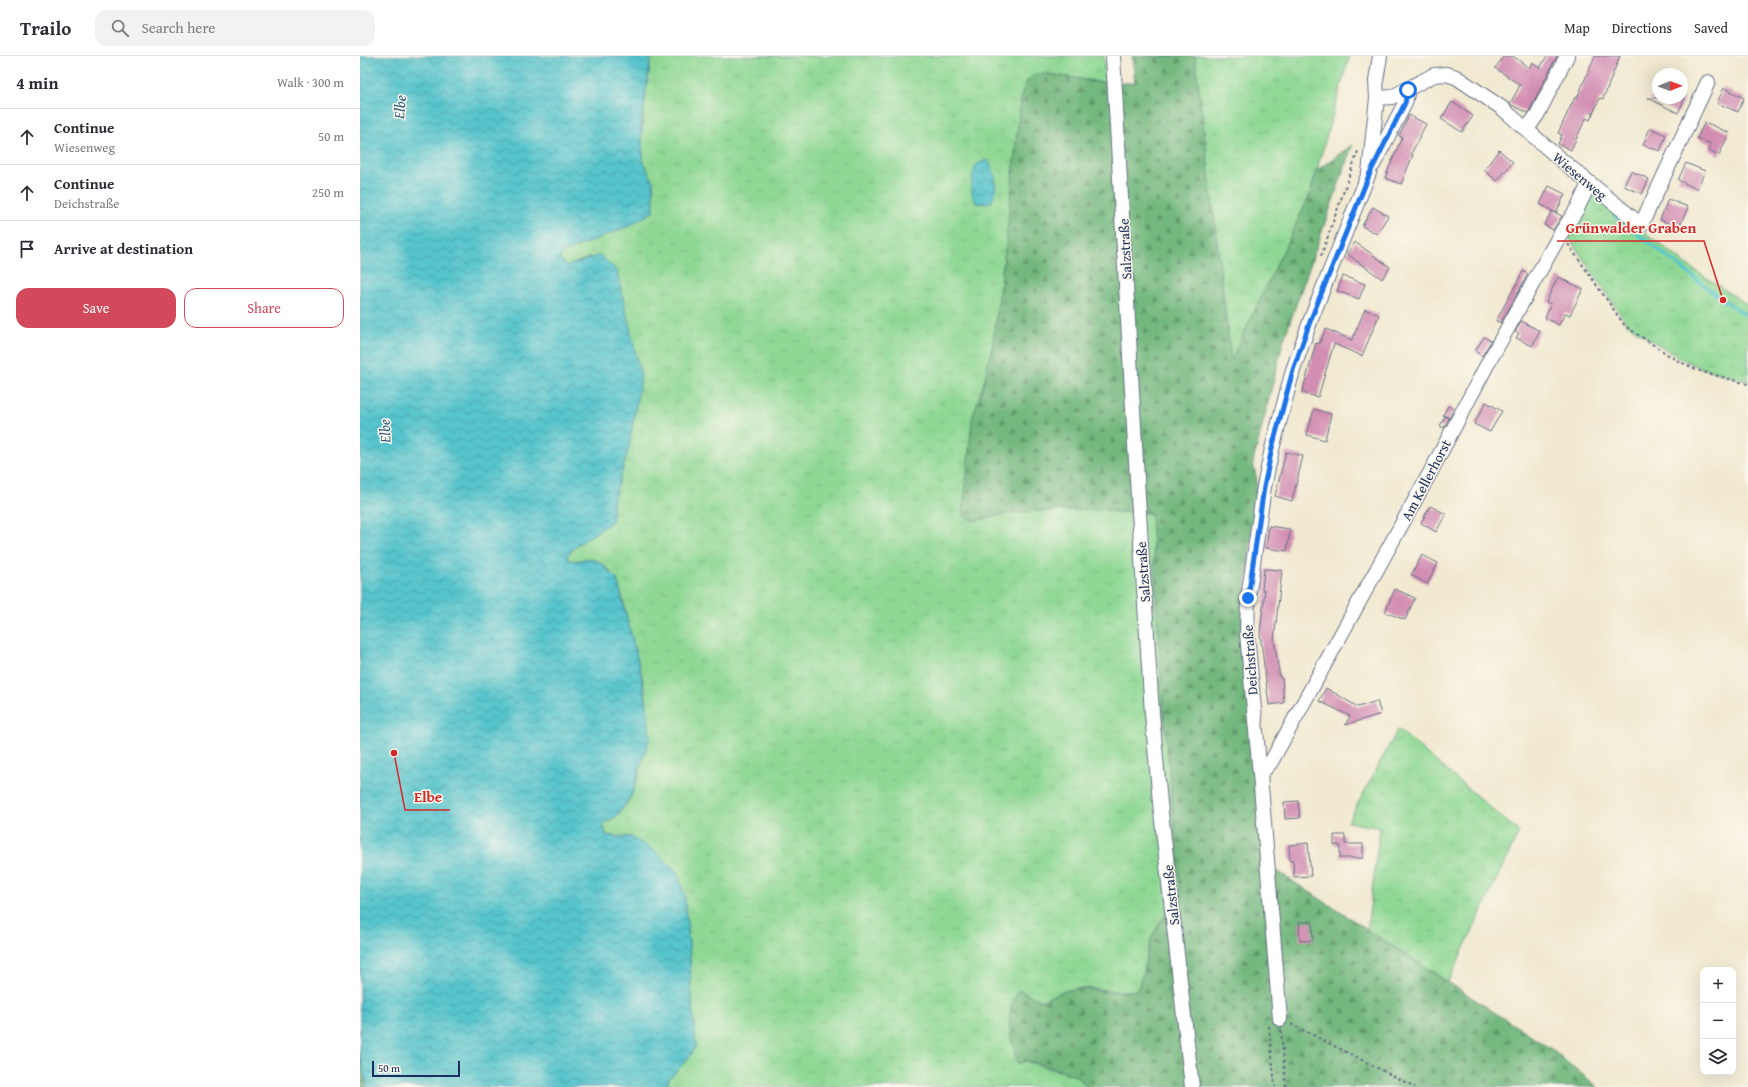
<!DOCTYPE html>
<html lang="en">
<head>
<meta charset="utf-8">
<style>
	:root { --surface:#fff; --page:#f2f2f3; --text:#2b2b33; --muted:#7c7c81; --line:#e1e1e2; --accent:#d1495b }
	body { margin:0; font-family:"Gentium Book Plus",serif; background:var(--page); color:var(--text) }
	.controls { position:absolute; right:12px; bottom:12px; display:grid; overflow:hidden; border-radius:8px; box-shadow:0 4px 16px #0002 }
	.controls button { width:36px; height:36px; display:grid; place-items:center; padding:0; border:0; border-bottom:1px solid var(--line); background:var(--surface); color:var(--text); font:20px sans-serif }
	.compass { position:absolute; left:1292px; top:12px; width:36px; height:36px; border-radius:50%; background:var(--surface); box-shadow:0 4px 16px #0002; rotate:89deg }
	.scale { position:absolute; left:12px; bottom:10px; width:88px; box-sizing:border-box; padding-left:4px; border:2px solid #1b2f5e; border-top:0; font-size:11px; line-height:14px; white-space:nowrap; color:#1b2f5e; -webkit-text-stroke:3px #fbf7ec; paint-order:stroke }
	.stop { position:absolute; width:12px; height:12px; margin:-9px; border:3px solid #1a73e8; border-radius:50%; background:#fff }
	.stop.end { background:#1a73e8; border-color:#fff; box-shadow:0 1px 4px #0008 }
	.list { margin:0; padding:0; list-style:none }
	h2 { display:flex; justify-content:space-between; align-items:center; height:52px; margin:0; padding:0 16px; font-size:17px }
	h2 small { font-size:13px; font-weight:400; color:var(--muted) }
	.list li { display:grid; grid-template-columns:26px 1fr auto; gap:12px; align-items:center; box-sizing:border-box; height:56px; padding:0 16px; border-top:1px solid var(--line) }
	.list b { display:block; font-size:15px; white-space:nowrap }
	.list p { margin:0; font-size:13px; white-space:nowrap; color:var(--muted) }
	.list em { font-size:13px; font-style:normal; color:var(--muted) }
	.actions { display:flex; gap:8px; padding:12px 16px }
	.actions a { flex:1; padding:9px 0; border:1px solid var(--accent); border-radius:12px; text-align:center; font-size:14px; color:var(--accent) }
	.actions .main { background:var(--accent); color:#fff }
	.icon { flex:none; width:22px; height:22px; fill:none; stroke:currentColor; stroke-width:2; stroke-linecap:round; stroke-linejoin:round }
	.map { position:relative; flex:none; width:1388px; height:1031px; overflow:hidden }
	header { display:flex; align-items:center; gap:24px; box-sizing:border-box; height:56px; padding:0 20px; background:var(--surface); border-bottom:1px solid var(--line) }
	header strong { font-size:19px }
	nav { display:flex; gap:22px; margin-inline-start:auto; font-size:14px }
	.search { width:280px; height:36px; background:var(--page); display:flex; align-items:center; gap:10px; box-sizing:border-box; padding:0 14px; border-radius:12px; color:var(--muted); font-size:15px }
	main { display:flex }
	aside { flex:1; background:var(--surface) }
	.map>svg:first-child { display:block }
	.grass { fill:url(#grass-tufts); stroke:#558479 }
	.forest { fill:url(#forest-firs); stroke:#47746e }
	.water { fill:url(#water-waves); stroke:#397a95 }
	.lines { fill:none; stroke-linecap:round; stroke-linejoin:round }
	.stream { stroke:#57c4cc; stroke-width:3.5 }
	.building { fill:#d28eb2 }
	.minor-casing { stroke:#667086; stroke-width:16 }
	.path { stroke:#667086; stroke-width:2; stroke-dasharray:3 3; stroke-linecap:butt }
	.minor { stroke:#fff; stroke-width:14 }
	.route { stroke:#1a73e8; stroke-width:5 }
	.labels { text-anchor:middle; stroke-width:3; stroke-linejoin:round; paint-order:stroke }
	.street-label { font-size:14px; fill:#1b2f5e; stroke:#fbf7ec }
	.water-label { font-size:15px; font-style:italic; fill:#2d5c7f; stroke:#fbf7ec }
	.leader { fill:none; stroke:#d62828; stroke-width:1.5 }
	.callout-dot { fill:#d62828; stroke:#fbf7ec; stroke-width:1.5 }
	.callout-label { font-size:15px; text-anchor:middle; font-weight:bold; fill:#d62828; stroke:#fbf7ec; stroke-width:3; stroke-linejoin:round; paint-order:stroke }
</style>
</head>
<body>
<header>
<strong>Trailo</strong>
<div class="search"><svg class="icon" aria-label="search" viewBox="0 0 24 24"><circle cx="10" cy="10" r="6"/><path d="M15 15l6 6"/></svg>Search here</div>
<nav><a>Map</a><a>Directions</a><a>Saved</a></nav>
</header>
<main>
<aside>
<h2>4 min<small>Walk · 300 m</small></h2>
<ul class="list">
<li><svg class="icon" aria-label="ahead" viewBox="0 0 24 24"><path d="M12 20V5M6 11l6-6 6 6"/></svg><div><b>Continue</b><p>Wiesenweg</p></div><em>50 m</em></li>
<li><svg class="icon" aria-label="ahead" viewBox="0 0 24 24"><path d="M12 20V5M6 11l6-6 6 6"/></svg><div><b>Continue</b><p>Deichstraße</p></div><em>250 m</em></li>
<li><svg class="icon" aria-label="arrive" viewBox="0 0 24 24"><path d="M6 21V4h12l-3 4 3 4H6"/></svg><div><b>Arrive at destination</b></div></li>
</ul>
<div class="actions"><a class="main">Save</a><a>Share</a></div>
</aside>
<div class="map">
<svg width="1388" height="1031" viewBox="0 0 1388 1031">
	<defs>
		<pattern id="grass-tufts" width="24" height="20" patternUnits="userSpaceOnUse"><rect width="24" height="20" fill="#8fd894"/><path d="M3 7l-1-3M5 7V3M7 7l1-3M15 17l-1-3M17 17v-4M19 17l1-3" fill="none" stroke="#7bba82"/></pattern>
		<pattern id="forest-firs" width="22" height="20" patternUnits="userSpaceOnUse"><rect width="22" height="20" fill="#73b87e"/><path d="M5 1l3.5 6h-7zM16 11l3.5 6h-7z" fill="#5e966a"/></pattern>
		<pattern id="water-waves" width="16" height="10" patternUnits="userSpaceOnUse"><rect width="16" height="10" fill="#57c4cc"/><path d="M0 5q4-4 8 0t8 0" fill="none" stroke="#47a0a9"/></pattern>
	</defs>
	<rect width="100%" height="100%" fill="#fbf7ec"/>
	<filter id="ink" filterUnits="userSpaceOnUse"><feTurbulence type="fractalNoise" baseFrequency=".025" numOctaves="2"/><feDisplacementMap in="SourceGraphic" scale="8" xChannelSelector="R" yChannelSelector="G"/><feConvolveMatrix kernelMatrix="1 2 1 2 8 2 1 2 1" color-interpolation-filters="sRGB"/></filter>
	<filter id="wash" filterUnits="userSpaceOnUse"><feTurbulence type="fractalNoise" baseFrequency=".012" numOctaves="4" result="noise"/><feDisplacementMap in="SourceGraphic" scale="16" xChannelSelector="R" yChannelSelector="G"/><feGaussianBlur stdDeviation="0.9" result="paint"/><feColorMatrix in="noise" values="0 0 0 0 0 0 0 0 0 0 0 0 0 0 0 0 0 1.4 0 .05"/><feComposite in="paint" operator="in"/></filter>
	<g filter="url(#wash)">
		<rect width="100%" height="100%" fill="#f1e9d0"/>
		<g class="grass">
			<path d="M291 0H744L745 27 689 18 661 40 646 186 633 286 625 323 613 465 656 456 740 453 758 456 791 457 802 638 821 841C807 857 795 869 789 890 785 905 784 920 777 934 756 938 735 930 714 933 703 935 692 939 682 945L665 1005 716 1020 728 1031H306L309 1023 330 1000 336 990 331 937 330 901 325 841 271 781 246 779 243 768C252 763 260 757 266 749 281 727 290 676 287 649 284 623 276 597 269 572 264 549 262 521 241 507 231 500 220 506 209 504L207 500 217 489 252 465 253 445 268 395 281 321 231 201 207 210 200 203 202 197 271 169 294 134C292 123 284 113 283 102 279 68 287 34 291 0Z"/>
			<polygon points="835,0 986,0 989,2 949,141 871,305"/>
			<polygon points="1233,137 1333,213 1388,249 1388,325 1341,312 1317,301 1267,268 1207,179"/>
			<polygon points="1038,673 1159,776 1088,926 1007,874 1020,772 988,766"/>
		</g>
		<g class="forest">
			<path d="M772 0H835L871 304 949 141 957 114 993 88 924 283 893 406 897 425 885 538 905 807 1191 993 1238 1031H728L716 1020 677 1007 666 1005 658 1008C650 983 643 957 659 934L682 945C693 939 705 933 717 933 738 933 757 938 777 934 784 919 785 903 790 887 797 867 807 857 821 841L802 638 791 457 758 456 740 453 656 456 613 465 603 459 612 363 625 323 633 286 646 186 661 40 667 25 676 18H689L745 27H775Z"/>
			<polygon points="0,998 7,1031 0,1031"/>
		</g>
		<g class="water">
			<polygon points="0,0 291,0 281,69 282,87 283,104 293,126 294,155 271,169 202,197 200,203 207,210 240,199 257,215 281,321 268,395 253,445 252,465 217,489 207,500 209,504 216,505 229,502 240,506 257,523 280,613 287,650 290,681 272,738 265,749 255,761 243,768 246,779 256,781 271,781 298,797 317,816 325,841 330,901 331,937 336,990 330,1000 309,1023 306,1031 7,1031 0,998"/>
			<path d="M626 104C637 112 638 135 631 146L617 148C608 136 612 121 616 109Z"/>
		</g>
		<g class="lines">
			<polyline class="stream" points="1255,160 1363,244 1388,260"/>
		</g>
		<g id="blocks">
			<g class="building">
				<polygon points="1144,0 1153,0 1169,12 1172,7 1180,12 1187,0 1197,0 1168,57 1150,48 1160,29 1135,12"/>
				<polygon points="1235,0 1260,0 1243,43 1240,42 1230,64 1226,62 1211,94 1198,88 1202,79 1198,77 1215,41 1217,42"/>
				<polygon points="1364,32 1384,42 1378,56 1357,47"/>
				<polygon points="1288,42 1325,42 1318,57"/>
				<polygon points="1092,46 1113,60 1102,76 1081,63"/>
				<polygon points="1049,59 1066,68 1051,98 1053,99 1041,128 1025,122 1042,81 1039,80"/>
				<polygon points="1345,66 1369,77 1359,99 1349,94 1351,88 1337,82"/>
				<polygon points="1290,72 1306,79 1300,95 1283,89"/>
				<polygon points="1139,94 1153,106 1137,125 1124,114"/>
				<polygon points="1326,107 1345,115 1337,133 1318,124"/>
				<polygon points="1271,115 1289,123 1282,138 1264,130"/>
				<polygon points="1189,130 1205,138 1196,157 1180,148"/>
				<polygon points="1308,143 1328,151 1319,172 1300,164"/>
				<polygon points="1013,151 1028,160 1017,178 1002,170"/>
				<polygon points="1192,155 1202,160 1193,174 1184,169"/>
				<polygon points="995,186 1030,211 1022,223 987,198"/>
				<polygon points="1163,215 1168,218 1141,267 1136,265"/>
				<polygon points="983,220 1005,228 999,243 977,235"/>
				<polygon points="1198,221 1223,233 1210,259 1205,257 1199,269 1185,262 1191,248 1186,246"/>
				<polygon points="1005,253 1019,259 1002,300 974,288 958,341 942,337 956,287 959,288 966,273 992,284"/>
				<polygon points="1161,265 1180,275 1172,290 1156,282 1159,277 1155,276"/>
				<polygon points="1124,281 1131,285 1122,300 1115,295"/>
				<polygon points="1126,346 1142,355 1130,376 1114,368"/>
				<polygon points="1088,350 1094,353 1089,362 1083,359"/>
				<polygon points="954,353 971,358 965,384 947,379"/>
				<polygon points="1085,360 1089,363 1084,372 1080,370"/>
				<polygon points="926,396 943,400 932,445 915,440"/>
				<polygon points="1070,450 1086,458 1076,476 1061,467"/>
				<polygon points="909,470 930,473 927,495 906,492"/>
				<polygon points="1062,499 1078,507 1067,528 1051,519"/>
				<polygon points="904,513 922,514 914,585 920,622 922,622 924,647 909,649 900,577 905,534 902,534"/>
				<polygon points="1035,533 1055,542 1045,564 1025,556"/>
				<polygon points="966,632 998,651 1017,645 1021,658 985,669 990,660 959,645"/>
				<polygon points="938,745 940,762 925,763 924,746"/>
				<polygon points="974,779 985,779 985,788 1003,788 1003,802 980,802 980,789 974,789"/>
				<polygon points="948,787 951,820 934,821 933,805 930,805 929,789"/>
				<polygon points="939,866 952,866 953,884 940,885"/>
			</g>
		</g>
	</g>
	<g filter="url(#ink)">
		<use href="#blocks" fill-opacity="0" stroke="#667086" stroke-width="1"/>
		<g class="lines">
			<g class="minor-casing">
				<g id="minor">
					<polyline points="753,0 778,441 792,657 800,747 832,1031"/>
					<polyline points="1017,42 1032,41 1074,19 1086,18 1096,21 1142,52 1194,98 1281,169 1348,26"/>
					<polyline points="1167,73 1177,59 1207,0"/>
					<polyline points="1013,109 1045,47 1048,33"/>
					<polyline points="900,718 911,706 1071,415 1128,307 1201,177 1217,153 1229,128"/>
					<polyline points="920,963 900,718 887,578 888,542 904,431 912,393 933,314 951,263 1009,117 1017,42 1016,25 1020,0"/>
				</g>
			</g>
			<g class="path">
				<polyline points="1208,188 1265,270 1316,304 1340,315 1388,328"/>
				<polyline points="961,200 998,95"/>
				<polyline points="931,968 1055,1031"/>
				<polyline points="909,970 915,1031"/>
				<polyline points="921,974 926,1031"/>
			</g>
			<use href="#minor" class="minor"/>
		</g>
	</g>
	<g class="lines" filter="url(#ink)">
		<polyline class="route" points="888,542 904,431 912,392 933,314 951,263 1010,117 1045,47 1048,34"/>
	</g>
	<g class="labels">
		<g class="street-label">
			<text transform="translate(1220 120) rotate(40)" y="5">Wiesenweg</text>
			<text transform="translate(765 193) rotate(-93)" y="5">Salzstraße</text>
			<text transform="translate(1066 424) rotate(-62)" y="5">Am Kellerhorst</text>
			<text transform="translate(783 516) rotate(-94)" y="5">Salzstraße</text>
			<text transform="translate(890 604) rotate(-94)" y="5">Deichstraße</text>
			<text transform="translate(811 839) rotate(-96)" y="5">Salzstraße</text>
		</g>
		<g class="water-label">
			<text transform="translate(40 51) rotate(-85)" y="5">Elbe</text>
			<text transform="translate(25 375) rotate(-92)" y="5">Elbe</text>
		</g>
	</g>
	<path class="leader" d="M1363 244L1344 185H1197M34 697L45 754H90"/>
	<g class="callout-dot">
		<circle cx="1363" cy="244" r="4"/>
		<circle cx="34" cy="697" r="4"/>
	</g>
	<g class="callout-label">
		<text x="1271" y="177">Grünwalder Graben</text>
		<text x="68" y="746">Elbe</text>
	</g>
</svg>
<div class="controls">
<button>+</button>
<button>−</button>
<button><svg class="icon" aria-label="layers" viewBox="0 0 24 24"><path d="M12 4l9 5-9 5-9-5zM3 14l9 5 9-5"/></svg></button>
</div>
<svg class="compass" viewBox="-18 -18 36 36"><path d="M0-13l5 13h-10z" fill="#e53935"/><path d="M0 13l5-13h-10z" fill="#7c7c81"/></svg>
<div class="scale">50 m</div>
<div class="stop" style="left:1048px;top:34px"></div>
<div class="stop end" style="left:888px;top:542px"></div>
</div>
</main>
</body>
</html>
